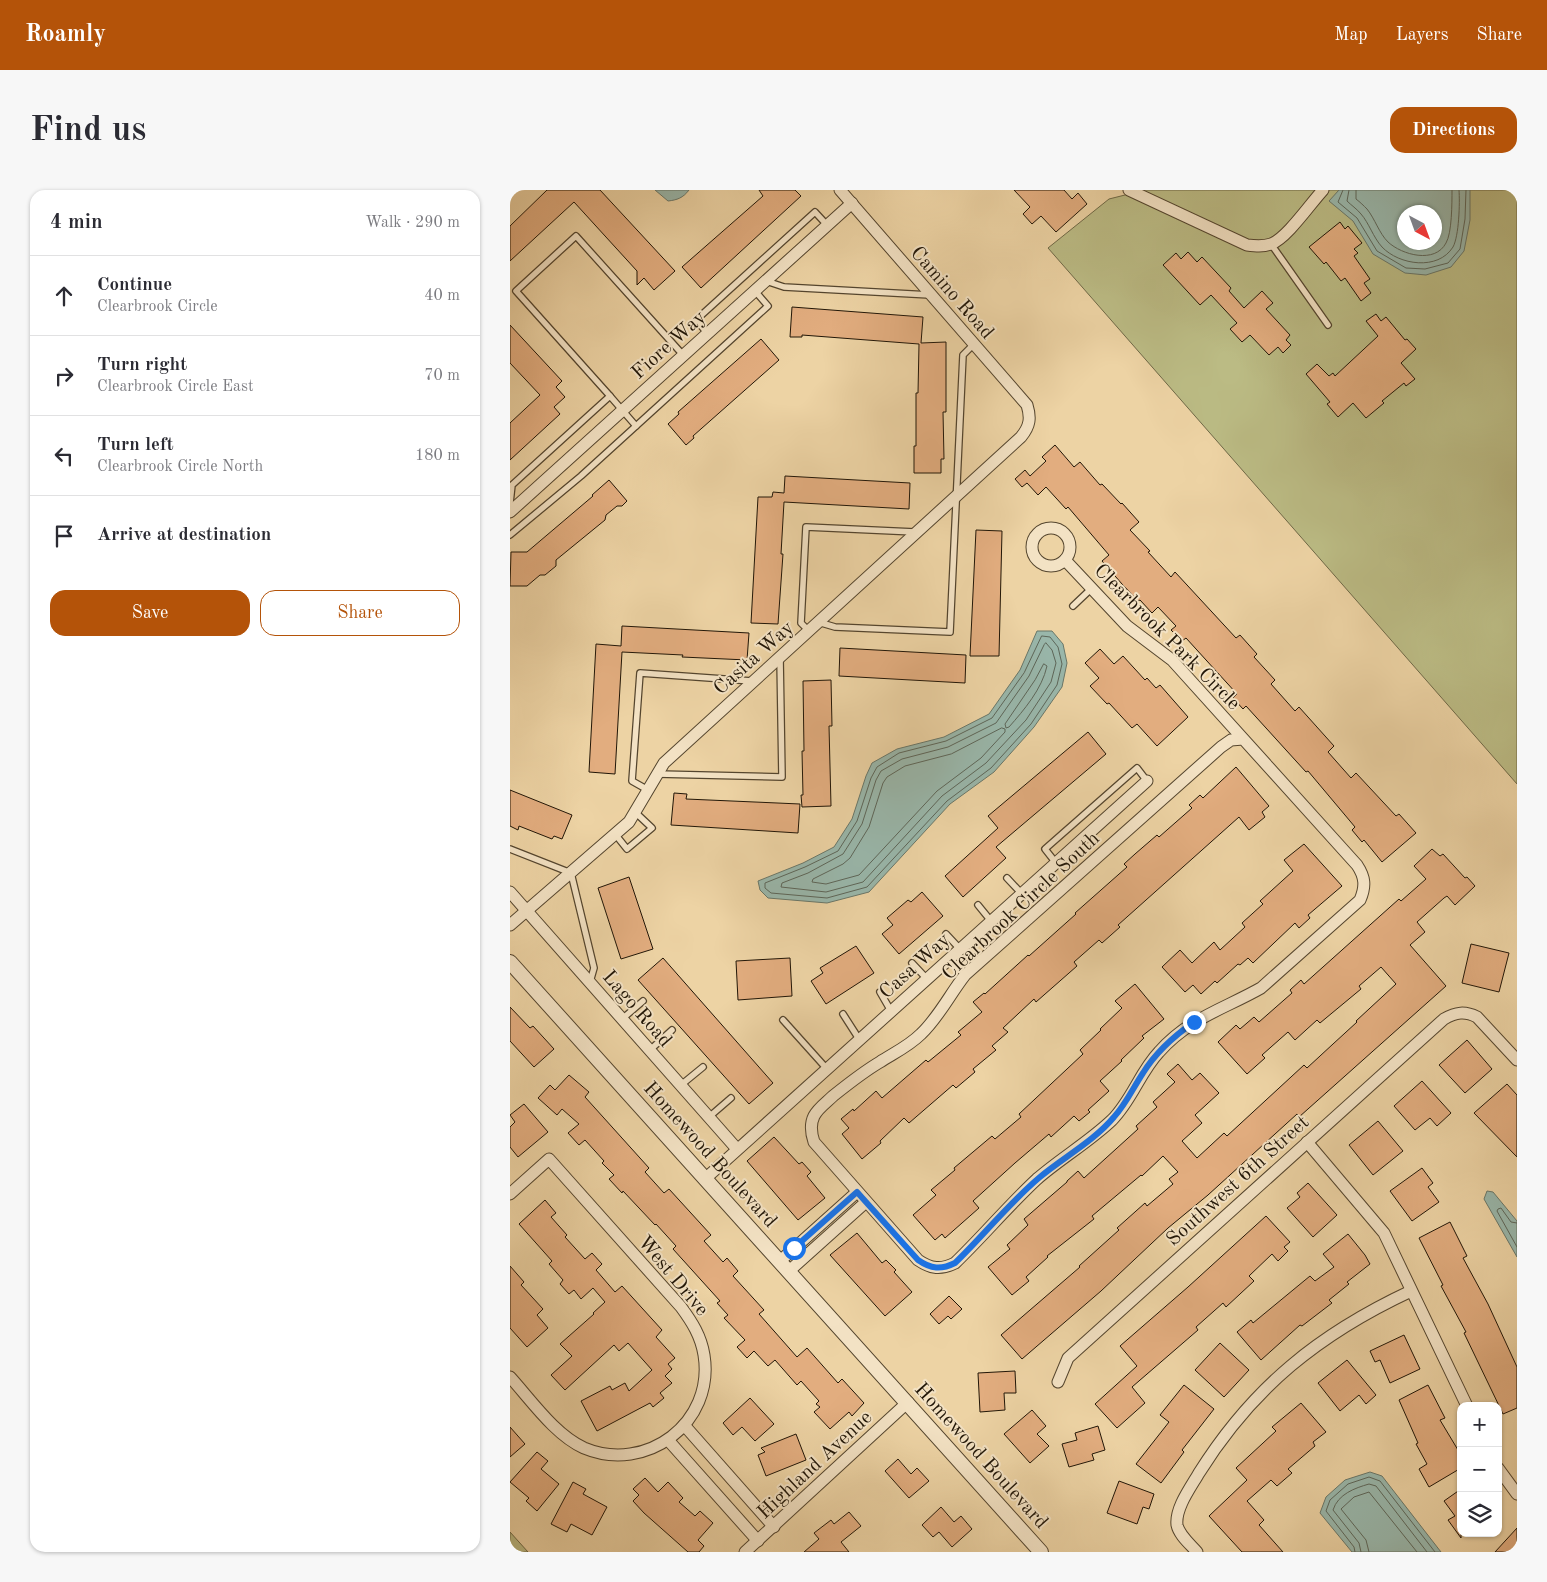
<!DOCTYPE html>
<html lang="en">
<head>
<meta charset="utf-8">
<style>
	:root { --surface:#fff; --page:#f7f7f7; --text:#2b2b33; --muted:#7c7c81; --line:#e1e1e2; --accent:#b45309 }
	body { margin:0; font-family:"Old Standard TT",serif; background:var(--page); color:var(--text) }
	.controls { position:absolute; right:15px; bottom:15px; display:grid; overflow:hidden; border-radius:10px; box-shadow:0 1px 4px #0004 }
	.controls button { width:45px; height:45px; display:grid; place-items:center; padding:0; border:0; border-bottom:1px solid var(--line); background:var(--surface); color:var(--text); font:25px sans-serif }
	.compass { position:absolute; left:887px; top:15px; width:45px; height:45px; border-radius:50%; background:var(--surface); box-shadow:0 1px 4px #0004; rotate:139deg }
	.stop { position:absolute; width:15px; height:15px; margin:-11px; border:4px solid #1a73e8; border-radius:50%; background:#fff }
	.stop.end { background:#1a73e8; border-color:#fff; box-shadow:0 1px 5px #0008 }
	.list { margin:0; padding:0; list-style:none }
	h2 { display:flex; justify-content:space-between; align-items:center; height:65px; margin:0; padding:0 20px; font-size:21px }
	h2 small { font-size:16px; font-weight:400; color:var(--muted) }
	.list li { display:grid; grid-template-columns:32px 1fr auto; gap:15px; align-items:center; box-sizing:border-box; height:80px; padding:0 20px; border-top:1px solid var(--line) }
	.list b { display:block; font-size:19px; white-space:nowrap }
	.list p { margin:0; font-size:16px; white-space:nowrap; color:var(--muted) }
	.list em { font-size:16px; font-style:normal; color:var(--muted) }
	.actions { display:flex; gap:10px; padding:15px 20px }
	.actions a { flex:1; padding:11px 0; border:1px solid var(--accent); border-radius:15px; text-align:center; font-size:18px; color:var(--accent) }
	.actions .main { background:var(--accent); color:#fff }
	.icon { flex:none; width:28px; height:28px; fill:none; stroke:currentColor; stroke-width:2; stroke-linecap:round; stroke-linejoin:round }
	.map { position:relative; flex:none; width:1007px; height:1362px; overflow:hidden; border-radius:15px }
	header { display:flex; align-items:center; gap:30px; box-sizing:border-box; height:70px; padding:0 25px; background:var(--accent); color:#fff }
	header strong { font-size:24px }
	nav { display:flex; gap:28px; margin-inline-start:auto; font-size:18px }
	.intro { display:flex; align-items:center; justify-content:space-between; box-sizing:border-box; height:120px; padding:0 30px }
	h1 { margin:0; font-size:35px }
	.button { padding:12px 22px; border-radius:15px; background:var(--accent); color:#fff; font-size:18px; font-weight:700 }
	main { display:flex; gap:30px; padding:0 30px }
	aside { flex:1; background:var(--surface); border-radius:15px; box-shadow:0 1px 4px #0004 }
	.map>svg:first-child { display:block }
	.green { fill:#bbbb84; stroke:#6e6846; fill-rule:evenodd }
	.water { fill:#99b7ab; stroke:#697769; fill-rule:evenodd }
	.lines { fill:none; stroke-linecap:round; stroke-linejoin:round }
	.shore { stroke:#5d6659; stroke-width:1 }
	.building { fill:#e2ad7f; stroke:#211607 }
	.service-casing { stroke:#54452e; stroke-width:8 }
	.minor-casing { stroke:#54452e; stroke-width:13 }
	.tertiary-casing { stroke:#54452e; stroke-width:16 }
	.service { stroke:#f3e2c4; stroke-width:5.5 }
	.minor { stroke:#f3e2c4; stroke-width:11 }
	.tertiary { stroke:#f3e2c4; stroke-width:14 }
	.route { stroke:#1a73e8; stroke-width:6 }
	.labels { text-anchor:middle; stroke-width:4; stroke-linejoin:round; paint-order:stroke }
	.street-label { font-size:20px; fill:#211607; stroke:#f3e2c4 }
</style>
</head>
<body>
<header>
<strong>Roamly</strong>
<nav><a>Map</a><a>Layers</a><a>Share</a></nav>
</header>
<div class="intro"><h1>Find us</h1><a class="button">Directions</a></div>
<main>
<aside>
<h2>4 min<small>Walk · 290 m</small></h2>
<ul class="list">
<li><svg class="icon" aria-label="ahead" viewBox="0 0 24 24"><path d="M12 20V5M6 11l6-6 6 6"/></svg><div><b>Continue</b><p>Clearbrook Circle</p></div><em>40 m</em></li>
<li><svg class="icon" aria-label="right" viewBox="0 0 24 24"><path d="M7 20v-9h11M14 6l5 5-5 5"/></svg><div><b>Turn right</b><p>Clearbrook Circle East</p></div><em>70 m</em></li>
<li><svg class="icon" aria-label="left" viewBox="0 0 24 24"><path d="M17 20v-9H6M10 6l-5 5 5 5"/></svg><div><b>Turn left</b><p>Clearbrook Circle North</p></div><em>180 m</em></li>
<li><svg class="icon" aria-label="arrive" viewBox="0 0 24 24"><path d="M6 21V4h12l-3 4 3 4H6"/></svg><div><b>Arrive at destination</b></div></li>
</ul>
<div class="actions"><a class="main">Save</a><a>Share</a></div>
</aside>
<div class="map">
<svg width="1007" height="1362" viewBox="0 0 1007 1362">
	<rect width="100%" height="100%" fill="#edd3a4"/>
	<filter id="stains"><feTurbulence type="fractalNoise" baseFrequency=".004" numOctaves="4"/><feColorMatrix values="0 0 0 0 .2 0 0 0 0 .09 0 0 0 0 .02 0 0 0 .5 -.17"/></filter>
	<radialGradient id="worn" r=".72"><stop offset=".6" stop-color="#630" stop-opacity="0"/><stop offset="1" stop-color="#630" stop-opacity=".3"/></radialGradient>
	<g class="green">
		<path d="M635 0H1007V594L538 58 599 9ZM894 22H924V52H894Z"/>
		<polygon points="0,1342 18,1362 0,1362"/>
	</g>
	<g class="water">
		<path d="M145 0H179C173 8 167 10 158 11Z"/>
		<path d="M829 0H960V30L954 61 941 77 916 85 895 83 863 64 843 31 819 11ZM924 22V52H894V22Z"/>
		<polygon points="527,441 542,441 553,454 557,473 552,497 524,537 484,582 440,614 359,702 317,713 258,708 250,700 248,691 293,673 324,657 342,629 356,586 362,573 387,559 434,547 479,524 510,480"/>
		<polygon points="977,1001 983,1002 1007,1031 1007,1067 974,1009"/>
		<polygon points="860,1282 872,1286 931,1362 842,1362 810,1323 816,1307 835,1290"/>
	</g>
	<g class="lines">
		<g class="shore">
			<polyline points="833,0 828,12 847,28 867,61 896,78 915,79 938,73 950,59 955,29 956,0"/>
			<path d="M839 0 837 11C841 15 847 19 851 24 859 33 863 47 872 57 889 75 928 81 943 57 949 46 950 13 949 0"/>
			<path d="M846 0V9C850 12 854 16 857 19 865 29 869 43 878 52 892 65 925 74 936 53 942 43 942 13 942 0"/>
			<polygon points="532,446 540,447 548,457 552,474 547,495 521,534 481,578 437,611 357,697 317,708 261,703 255,698 255,693 295,677 328,661 347,631 361,588 367,577 389,563 436,551 482,528 514,483"/>
			<polygon points="536,453 542,460 546,473 541,492 516,530 476,573 432,606 353,692 316,702 271,697 272,693 298,683 333,664 352,634 366,590 371,581 392,569 438,557 486,533 519,486 534,455"/>
			<path d="M534 474 537 476C532 499 514 520 499 537L496 538 495 534 525 490Z"/>
			<polygon points="492,538 495,539 495,542 471,568 427,601 349,685 316,694 302,692 303,689 333,674 340,668 359,637 373,593 377,587 395,576 441,564"/>
			<polyline points="1007,1033 1001,1032 991,1018 988,1019 987,1021 1007,1057"/>
			<polyline points="845,1362 844,1357 816,1321 820,1310 838,1294 859,1287 870,1291 925,1362"/>
			<path d="M851 1362 849 1353 823 1320C828 1304 845 1298 859 1294L866 1296 917 1362"/>
			<polyline points="859,1362 856,1350 831,1319 844,1307 859,1302 907,1362"/>
		</g>
	</g>
	<g class="building">
		<polygon points="37,0 90,0 165,81 144,100 134,88 127,95 127,81 64,12 0,71 0,36"/>
		<polygon points="249,0 285,0 291,6 191,98 172,77 253,6"/>
		<polygon points="504,0 554,0 562,9 568,3 577,14 546,42 531,26 522,34 513,24 520,17"/>
		<polygon points="830,32 835,39 838,36 852,53 844,59 848,63 844,66 860,89 854,93 861,103 851,111 835,88 831,91 816,72 814,74 799,57"/>
		<polygon points="678,62 687,72 692,67 721,98 719,101 734,118 752,101 763,113 756,119 780,145 776,150 781,155 773,163 768,157 759,165 740,145 732,152 720,139 727,133 701,105 690,115 653,75 666,63 671,69"/>
		<polygon points="282,117 413,127 411,153 436,152 436,222 433,222 434,269 431,269 431,283 404,283 404,256 406,256 406,203 408,203 409,154 292,145 292,147 280,147"/>
		<polygon points="866,124 871,131 876,127 895,150 897,149 906,159 891,173 905,189 896,196 894,193 872,211 874,213 856,228 843,213 828,227 817,214 820,212 796,184 807,174 819,186 823,183 825,186 868,146 856,131"/>
		<polygon points="0,135 52,191 46,197 55,207 44,217 50,224 0,270 0,233 30,205 0,173"/>
		<polygon points="251,149 269,170 183,246 184,248 176,255 158,234 169,224 168,222"/>
		<polygon points="545,255 564,277 570,272 590,295 592,294 611,314 612,313 629,332 620,340 640,361 638,362 661,387 665,382 726,448 730,445 747,464 744,467 765,490 761,494 785,521 789,517 824,556 818,562 841,588 846,583 886,626 889,624 906,643 872,672 854,650 852,652 842,640 845,637 798,581 796,582 736,516 733,519 723,508 727,504 676,448 672,451 661,440 666,436 648,417 642,423 630,410 628,411 612,394 592,371 599,365 558,317 556,319 536,297 528,305 517,293 512,297 505,289 515,280 520,286 536,271 532,267"/>
		<polygon points="275,286 400,293 399,319 274,312 271,364 273,364 268,434 241,433 248,307 262,307 263,302 274,303"/>
		<polygon points="99,290 117,311 112,316 107,316 96,325 95,330 46,370 46,376 35,385 30,385 17,396 0,396 1,362 17,362 83,306 82,305"/>
		<polygon points="466,340 492,341 489,466 460,466"/>
		<polygon points="112,436 239,443 237,470 172,467 173,465 112,462 105,584 79,582 86,454 111,456"/>
		<polygon points="330,458 456,465 455,493 329,486"/>
		<polygon points="590,459 604,474 613,466 635,490 637,488 646,498 650,495 678,527 647,556 627,534 622,538 599,513 597,514 580,496 589,488 575,473"/>
		<polygon points="321,490 322,536 319,536 321,616 292,617 291,605 293,605 292,561 294,561 293,491"/>
		<polygon points="578,542 596,564 486,657 496,668 453,707 435,686 488,638 478,626"/>
		<polygon points="726,577 759,616 752,622 755,627 739,640 729,627 608,735 610,737 592,753 589,750 564,772 567,776 526,812 524,809 493,838 498,842 482,856 486,860 463,879 465,882 446,898 443,895 399,933 394,928 370,951 371,953 352,969 332,944 339,938 331,929 343,919 344,921 366,901 372,908 416,870 418,872 451,845 448,842 472,822 463,812 474,803 475,804 518,765 519,766 566,724 565,723 617,677 614,674 625,664 647,645 649,647 682,618 679,615 690,605 693,608"/>
		<polygon points="0,600 62,625 52,649 44,646 42,649 9,636 8,640 0,636"/>
		<polygon points="164,603 177,604 176,609 290,614 288,643 161,635"/>
		<polygon points="794,654 832,696 798,725 800,728 789,738 785,733 743,773 738,768 730,775 728,774 707,793 705,791 691,804 683,795 675,802 652,777 670,760 682,773 704,752 710,760 735,737 732,733 753,714 750,711 783,681 774,670"/>
		<polygon points="922,659 930,666 933,664 955,688 957,687 965,696 945,715 937,706 934,708 907,732 915,742 900,755 936,796 789,927 787,924 698,1005 658,1038 591,1101 512,1169 491,1145 570,1077 569,1076 609,1040 607,1038 635,1013 637,1016 663,994 659,989 668,982 653,966 632,986 631,985 582,1026 584,1029 537,1066 538,1067 516,1087 519,1091 502,1105 478,1077 500,1059 497,1055 518,1035 514,1029 557,992 557,991 568,981 574,988 628,939 626,936 647,917 643,912 665,892 657,884 668,874 682,890 690,883 709,903 685,925 692,933 672,951 687,968 714,943 717,946 794,875 797,878 823,854 847,832 846,831 886,794 871,777 849,796 851,799 810,833 807,830 785,850 778,842 752,865 755,868 737,884 708,852 726,835 730,839 744,827 749,832 782,803 780,800 791,790 794,794 889,709 891,711 916,689 904,676"/>
		<polygon points="119,687 143,759 111,769 88,698"/>
		<polygon points="412,702 433,726 389,764 372,744 383,735 377,728 398,710 401,712"/>
		<polygon points="961,754 999,763 989,802 952,793"/>
		<polygon points="346,756 364,783 316,814 301,791 313,783 310,778"/>
		<polygon points="153,768 263,893 239,914 128,790"/>
		<polygon points="280,768 282,806 228,810 226,771"/>
		<polygon points="625,794 654,829 632,846 634,848 611,870 612,871 590,891 599,901 578,920 580,922 569,931 564,926 541,947 539,944 505,973 463,1011 469,1018 435,1048 432,1044 425,1050 403,1025 426,1005 421,1000 445,980 444,978 482,946 485,949 511,927 509,924 573,864 570,860 591,840 590,839 612,818 605,811"/>
		<polygon points="0,817 20,838 23,836 44,859 24,877 0,851"/>
		<polygon points="957,850 982,879 955,903 929,875"/>
		<polygon points="59,885 79,902 75,907 139,978 135,982 154,1003 159,999 201,1045 194,1051 213,1072 217,1068 228,1081 223,1086 254,1120 249,1124 287,1167 297,1158 328,1193 332,1189 354,1213 342,1226 339,1222 320,1239 304,1222 310,1217 306,1214 309,1211 291,1191 287,1195 265,1170 258,1176 244,1161 237,1168 227,1157 235,1150 214,1128 218,1125 207,1113 210,1111 163,1059 166,1056 146,1034 145,1035 113,1001 112,1003 99,989 104,985 92,973 94,971 75,950 69,955 58,943 69,934 52,919 47,925 28,908 40,895 45,900"/>
		<polygon points="912,891 941,923 927,936 920,928 905,940 884,916"/>
		<polygon points="997,894 1007,905 1007,967 964,923"/>
		<polygon points="14,914 38,942 8,967 0,957 0,937 5,932 0,925"/>
		<polygon points="868,931 893,961 863,985 839,955"/>
		<polygon points="264,947 289,974 292,972 301,982 297,986 315,1008 288,1030 237,971"/>
		<polygon points="912,978 923,993 918,997 929,1012 902,1031 880,1001"/>
		<polygon points="798,993 827,1025 803,1047 777,1018 790,1007 787,1003"/>
		<polygon points="35,1010 46,1023 41,1027 57,1045 55,1047 75,1069 82,1063 92,1074 86,1080 105,1102 112,1096 152,1140 146,1147 165,1168 158,1174 162,1179 155,1186 162,1193 150,1203 154,1208 143,1217 140,1213 87,1241 71,1211 100,1196 102,1200 115,1193 119,1201 142,1180 118,1153 109,1161 104,1155 55,1200 41,1185 62,1166 50,1154 84,1124 83,1123 95,1112 83,1098 71,1109 64,1100 59,1104 50,1094 53,1090 39,1074 42,1071 9,1034"/>
		<polygon points="756,1026 780,1052 774,1057 778,1061 768,1071 762,1064 739,1086 744,1091 716,1117 713,1113 686,1137 688,1140 622,1197 635,1213 607,1238 585,1214 627,1176 610,1156 678,1097"/>
		<polygon points="940,1032 957,1066 953,1068 978,1114 1007,1177 1007,1218 993,1224 954,1143 956,1142 931,1096 933,1095 909,1048"/>
		<polygon points="347,1043 372,1073 376,1070 386,1080 384,1082 402,1102 375,1126 320,1065"/>
		<polygon points="838,1044 855,1065 860,1074 837,1092 839,1094 819,1110 822,1113 792,1136 790,1135 751,1170 727,1142 741,1130 743,1133 800,1086 805,1091 824,1077 813,1064"/>
		<polygon points="0,1076 14,1092 11,1095 33,1119 27,1125 38,1138 17,1157 0,1138"/>
		<polygon points="439,1106 452,1119 441,1129 438,1126 429,1134 420,1124"/>
		<polygon points="894,1145 910,1179 880,1193 870,1170 865,1172 860,1161"/>
		<polygon points="710,1153 739,1180 714,1207 685,1180"/>
		<polygon points="837,1170 866,1205 856,1214 849,1205 830,1221 808,1193"/>
		<polygon points="505,1181 506,1203 494,1203 495,1220 470,1222 468,1183"/>
		<polygon points="674,1195 704,1219 672,1260 674,1262 651,1293 626,1274 659,1232 650,1225"/>
		<polygon points="918,1195 935,1228 930,1230 951,1265 951,1278 919,1297 909,1279 917,1274 906,1254 908,1253 889,1210"/>
		<polygon points="240,1208 264,1234 245,1251 232,1237 223,1245 213,1233"/>
		<polygon points="791,1213 816,1242 803,1252 805,1256 778,1279 782,1283 767,1296 761,1290 737,1311 754,1330 749,1335 773,1362 732,1362 699,1326 737,1290 726,1278 766,1241 762,1237"/>
		<polygon points="522,1220 536,1236 527,1244 539,1256 520,1273 494,1244"/>
		<polygon points="588,1236 595,1260 582,1264 584,1270 559,1277 552,1254 567,1250 565,1243"/>
		<polygon points="0,1237 15,1254 0,1267"/>
		<polygon points="286,1244 296,1270 256,1286 248,1265 255,1262 251,1258"/>
		<polygon points="27,1262 38,1271 31,1279 49,1294 27,1321 16,1311 19,1308 0,1292"/>
		<polygon points="388,1269 401,1284 407,1278 419,1291 399,1308 375,1281"/>
		<polygon points="135,1288 148,1302 158,1292 173,1308 169,1312 185,1326 190,1321 203,1333 188,1350 194,1356 189,1362 178,1362 134,1323 123,1311 129,1305 123,1299"/>
		<polygon points="609,1291 644,1304 639,1319 633,1317 627,1334 597,1323"/>
		<polygon points="63,1292 76,1299 73,1304 97,1317 82,1345 61,1334 57,1342 41,1334"/>
		<polygon points="951,1299 951,1348 938,1330 945,1326 934,1311"/>
		<polygon points="431,1317 444,1332 451,1326 462,1339 442,1357 429,1342 423,1347 412,1335"/>
		<polygon points="339,1322 351,1336 331,1352 339,1362 294,1362 309,1349 304,1343 321,1330 324,1334"/>
		<polygon points="1007,1338 1007,1362 985,1362"/>
	</g>
	<g class="lines">
		<g class="service-casing">
			<g id="service">
				<polyline points="761,54 818,135"/>
				<polyline points="256,91 274,97 420,105"/>
				<polyline points="198,144 186,130 305,22 317,35"/>
				<polyline points="100,206 6,101 66,46 174,166"/>
				<polyline points="0,313 2,295 100,206 126,236"/>
				<polyline points="0,345 71,286 258,116 245,101"/>
				<polyline points="563,416 582,398"/>
				<polyline points="308,432 325,437 440,442 453,165 464,154"/>
				<polyline points="299,441 291,433 296,337 405,342"/>
				<polyline points="147,584 272,587 270,467"/>
				<polyline points="138,600 122,591 130,483 242,491"/>
				<polyline points="105,644 117,659 142,638 125,622"/>
				<polyline points="0,659 61,683 84,778 80,792"/>
				<polyline points="546,673 535,659 627,578 637,591"/>
				<polyline points="497,688 512,704"/>
				<polyline points="468,715 481,731"/>
				<polyline points="436,744 450,759"/>
				<polyline points="402,773 417,789"/>
				<polyline points="370,802 381,821"/>
				<polyline points="333,824 349,849"/>
				<polyline points="112,829 133,811"/>
				<polyline points="273,830 317,879"/>
				<polyline points="140,860 162,840"/>
				<polyline points="171,895 193,877"/>
				<polyline points="199,927 221,908"/>
			</g>
		</g>
		<g class="minor-casing">
			<g id="minor">
				<path d="M619 0 737 55C745 56 753 57 761 54 777 48 800 14 813 0"/>
				<polyline points="0,322 342,13"/>
				<circle cx="541" cy="357" r="19"/>
				<path d="M555 370 617 436 662 470 847 675C855 687 856 696 850 710L751 798C714 819 679 828 649 862 630 882 622 910 602 930 579 952 551 968 527 989 498 1016 473 1046 445 1073 431 1080 421 1079 408 1070L304 952C301 943 300 934 304 926 308 918 317 912 323 906 338 894 353 882 370 872 384 863 399 856 411 844 429 827 440 804 455 785L711 557 721 550 733 549"/>
				<polyline points="0,702 227,959"/>
				<path d="M0 735 119 632 154 573 511 247C520 236 521 228 517 215L330 0"/>
				<polyline points="797,952 874,1043 957,1216"/>
				<polyline points="196,988 637,591"/>
				<path d="M0 1004 39 969 171 1117C182 1132 191 1146 194 1165 205 1233 136 1284 74 1258 45 1245 21 1210 0 1187"/>
				<polyline points="270,1071 347,1002"/>
				<polyline points="279,1081 356,1012"/>
				<path d="M548 1192 558 1168 934 829C946 822 955 821 967 827L1007 870"/>
				<polyline points="174,1235 264,1337"/>
				<polyline points="158,1250 248,1351"/>
				<polyline points="988,1278 1007,1304"/>
				<polyline points="235,1362 398,1212"/>
				<path d="M687 1362C680 1354 669 1345 667 1335 665 1318 681 1297 689 1283 743 1197 809 1144 901 1101"/>
			</g>
		</g>
		<g class="tertiary-casing">
			<polyline id="tertiary" points="0,772 531,1362"/>
		</g>
		<use href="#service" class="service"/>
		<use href="#minor" class="minor"/>
		<use href="#tertiary" class="tertiary"/>
	</g>
	<g class="lines">
		<path class="route" d="M284 1058 347 1002 408 1070C421 1079 431 1080 445 1073 474 1045 499 1013 530 987 554 967 584 951 604 927 616 914 623 898 633 883 646 862 664 846 684 832"/>
	</g>
	<g class="labels">
		<g class="street-label">
			<text transform="translate(443 102) rotate(49)" y="7">Camino Road</text>
			<text transform="translate(158 154) rotate(-42)" y="7">Fiore Way</text>
			<text transform="translate(658 446) rotate(45)" y="7">Clearbrook Park Circle</text>
			<text transform="translate(243 467) rotate(-42)" y="7">Casita Way</text>
			<text transform="translate(510 715) rotate(-43)" y="7">Clearbrook Circle South</text>
			<text transform="translate(404 775) rotate(-42)" y="7">Casa Way</text>
			<text transform="translate(128 818) rotate(49)" y="7">Lago Road</text>
			<text transform="translate(201 964) rotate(48)" y="7">Homewood Boulevard</text>
			<text transform="translate(727 990) rotate(-42)" y="7">Southwest 6th Street</text>
			<text transform="translate(164 1085) rotate(50)" y="7">West Drive</text>
			<text transform="translate(472 1265) rotate(48)" y="7">Homewood Boulevard</text>
			<text transform="translate(304 1274) rotate(-43)" y="7">Highland Avenue</text>
		</g>
	</g>
	<rect width="100%" height="100%" filter="url(#stains)"/>
	<rect width="100%" height="100%" fill="url(#worn)"/>
</svg>
<div class="controls">
<button>+</button>
<button>−</button>
<button><svg class="icon" aria-label="layers" viewBox="0 0 24 24"><path d="M12 4l9 5-9 5-9-5zM3 14l9 5 9-5"/></svg></button>
</div>
<svg class="compass" viewBox="-18 -18 36 36"><path d="M0-13l5 13h-10z" fill="#e53935"/><path d="M0 13l5-13h-10z" fill="#7c7c81"/></svg>
<div class="stop" style="left:284px;top:1058px"></div>
<div class="stop end" style="left:684px;top:832px"></div>
</div>
</main>
</body>
</html>
